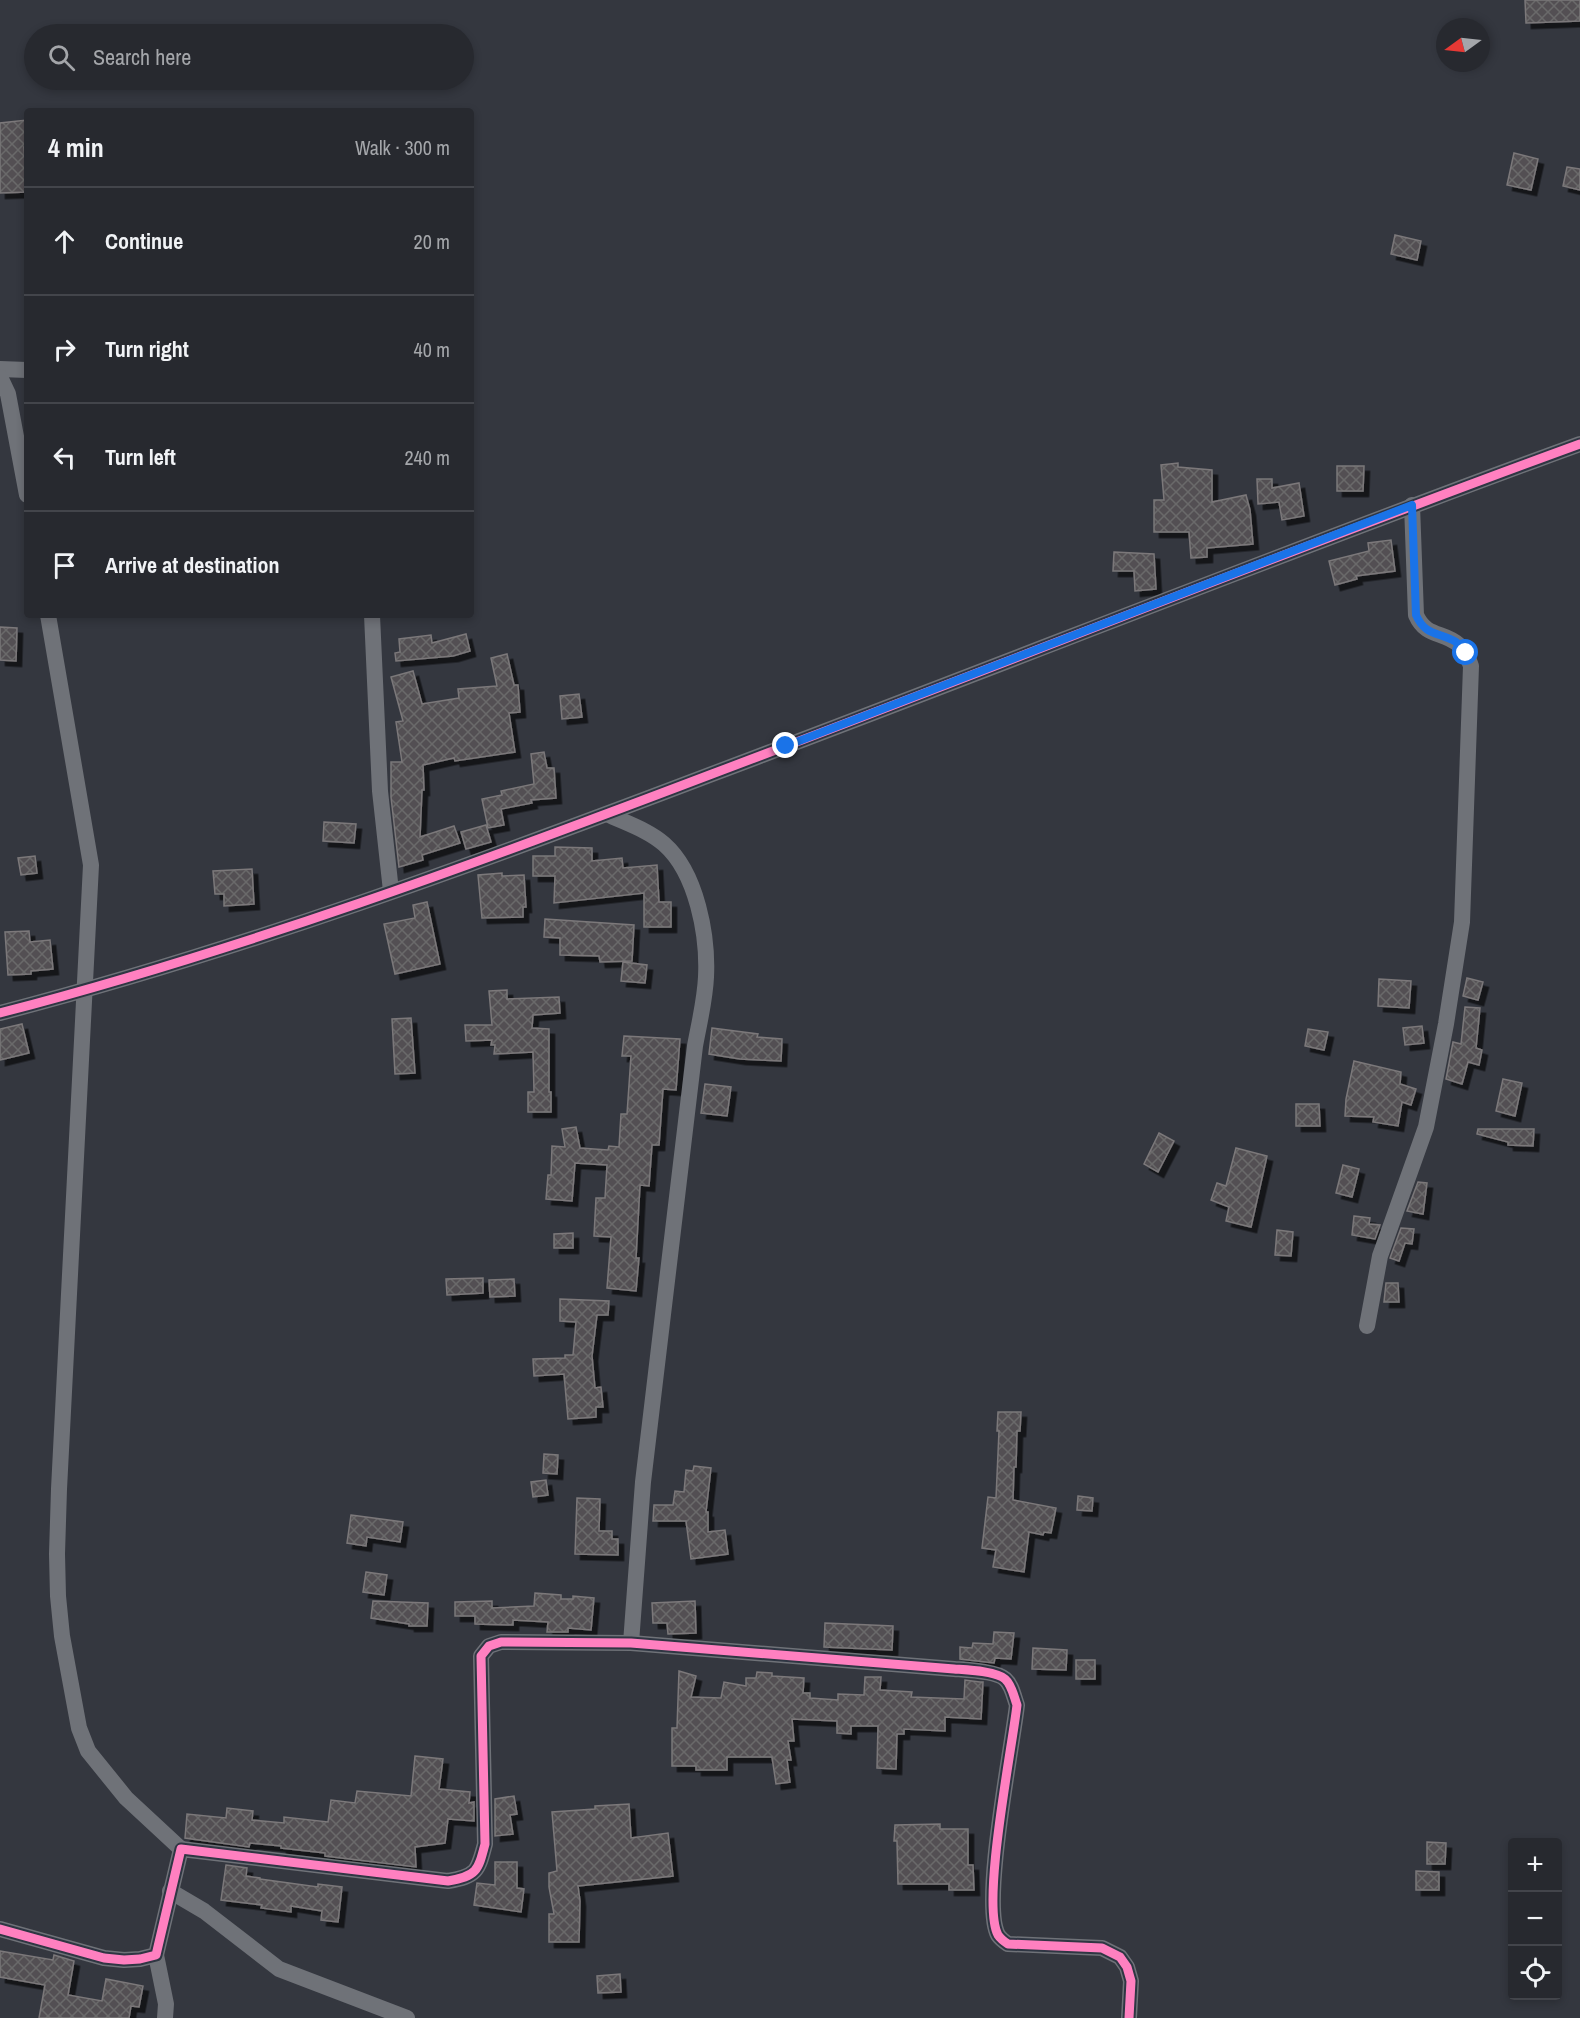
<!DOCTYPE html>
<html lang="en">
<head>
<meta charset="utf-8">
<style>
	:root { --surface:#27292f; --page:#33353b; --text:#f1f3f6; --muted:#a4a6aa; --line:#43454b }
	body { margin:0; font-family:"Archivo Narrow",sans-serif; background:var(--page); color:var(--text) }
	.controls { position:absolute; right:18px; bottom:18px; display:grid; overflow:hidden; border-radius:6px; box-shadow:0 3px 9px #0003 }
	.controls button { width:54px; height:54px; display:grid; place-items:center; padding:0; border:0; border-bottom:2px solid var(--line); background:var(--surface); color:var(--text); font:30px sans-serif }
	.compass { position:absolute; left:1436px; top:18px; width:54px; height:54px; border-radius:50%; background:var(--surface); box-shadow:0 3px 9px #0003; rotate:255deg }
	.stop { position:absolute; width:18px; height:18px; margin:-14px; border:4px solid #1a73e8; border-radius:50%; background:#fff }
	.stop.end { background:#1a73e8; border-color:#fff; box-shadow:0 2px 6px #0008 }
	.list { margin:0; padding:0; list-style:none }
	h2 { display:flex; justify-content:space-between; align-items:center; height:78px; margin:0; padding:0 24px; font-size:26px }
	h2 small { font-size:20px; font-weight:400; color:var(--muted) }
	.list li { display:grid; grid-template-columns:39px 1fr auto; gap:18px; align-items:center; box-sizing:border-box; height:108px; padding:0 24px; border-top:2px solid var(--line) }
	.list b { display:block; font-size:22px; white-space:nowrap }
	.list em { font-size:20px; font-style:normal; color:var(--muted) }
	.icon { flex:none; width:33px; height:33px; fill:none; stroke:currentColor; stroke-width:2; stroke-linecap:round; stroke-linejoin:round }
	.map { position:relative; flex:none; width:1580px; height:2018px; overflow:hidden }
	.search { position:absolute; background:var(--surface); box-shadow:0 3px 9px #0003; left:24px; top:24px; width:450px; height:66px; display:flex; align-items:center; gap:15px; box-sizing:border-box; padding:0 21px; border-radius:33px; color:var(--muted); font-size:22px }
	.panel { position:absolute; background:var(--surface); box-shadow:0 3px 9px #0003; left:24px; top:108px; width:450px; height:510px; border-radius:6px }
	.map>svg:first-child { display:block }
	.building { fill:url(#building-cross-hatch); stroke:#7b787a; stroke-width:1.5; filter:url(#shadow) }
	.lines { fill:none; stroke-linecap:round; stroke-linejoin:round }
	.minor { stroke:#6f7278; stroke-width:16 }
	.cycleway-casing { stroke:#2f3643; stroke-width:13 }
	.cycleway { stroke:#ff80c0; stroke-width:9 }
	.route { stroke:#1a73e8; stroke-width:8 }
</style>
</head>
<body>
<div class="map">
<svg width="1580" height="2018" viewBox="0 0 1580 2018">
	<defs>
		<pattern id="building-cross-hatch" width="8" height="8" patternUnits="userSpaceOnUse" patternTransform="scale(1.5)"><rect width="8" height="8" fill="#525052"/><path d="M0 0l8 8M0 8l8-8" fill="none" stroke="#6a696b"/></pattern>
		<filter id="shadow"><feDropShadow dx="5.5" dy="5.5" stdDeviation="0" flood-color="#0009"/></filter>
	</defs>
	<rect width="100%" height="100%" fill="#34373f"/>
	<g class="building">
		<polygon points="1525,0 1580,0 1580,21 1526,23"/>
		<polygon points="27,120 27,147 24,147 27,192 0,193 0,123"/>
		<polygon points="1514,153 1538,159 1531,190 1507,185"/>
		<polygon points="1567,167 1580,169 1580,190 1563,186"/>
		<polygon points="1395,235 1421,241 1417,260 1391,254"/>
		<polygon points="1178,463 1178,467 1212,470 1212,502 1246,495 1250,510 1253,544 1207,548 1207,557 1191,558 1189,532 1154,532 1154,500 1164,500 1161,465"/>
		<polygon points="1337,466 1364,466 1363,491 1337,491"/>
		<polygon points="1257,479 1272,479 1272,488 1299,483 1304,516 1282,520 1279,502 1258,504"/>
		<polygon points="1391,540 1395,571 1356,576 1357,579 1335,585 1329,561 1369,551 1368,543"/>
		<polygon points="1114,552 1154,554 1156,589 1135,591 1134,571 1113,571"/>
		<polygon points="0,627 17,628 16,661 0,660"/>
		<polygon points="466,634 470,651 453,656 396,661 395,653 400,652 399,639 431,635 432,643"/>
		<polygon points="507,654 514,685 518,685 520,712 509,713 515,752 455,761 454,758 423,765 424,790 422,790 420,837 454,826 460,843 422,855 423,860 399,867 391,797 391,762 402,762 396,722 403,721 391,677 413,671 422,704 459,698 458,689 497,686 491,658"/>
		<polygon points="579,694 582,717 562,719 560,696"/>
		<polygon points="544,752 547,768 554,768 556,798 531,800 532,803 501,809 504,825 488,828 482,799 502,795 501,791 534,784 531,754"/>
		<polygon points="324,822 356,824 354,843 323,841"/>
		<polygon points="486,825 491,842 466,849 461,832"/>
		<polygon points="555,847 592,848 592,861 622,858 623,868 657,865 659,902 671,902 671,927 644,927 644,893 554,903 555,876 533,876 533,856 555,856"/>
		<polygon points="35,856 37,873 21,875 18,858"/>
		<polygon points="252,869 254,904 224,906 224,894 215,894 213,871"/>
		<polygon points="502,873 502,876 524,875 526,907 523,907 523,917 482,918 478,875"/>
		<polygon points="427,902 440,964 395,974 384,924 415,918 413,905"/>
		<polygon points="545,919 634,925 632,961 600,962 599,956 560,955 560,938 544,937"/>
		<polygon points="29,931 30,942 50,940 53,969 31,971 31,974 8,975 5,932"/>
		<polygon points="623,962 647,965 645,983 621,981"/>
		<polygon points="1467,978 1483,982 1478,1000 1463,996"/>
		<polygon points="1379,979 1411,981 1409,1008 1378,1006"/>
		<polygon points="507,990 507,999 559,997 560,1013 533,1015 532,1028 549,1029 549,1092 551,1092 551,1112 528,1112 528,1092 534,1092 533,1052 494,1054 495,1045 491,1045 492,1040 466,1041 465,1025 492,1025 489,991"/>
		<polygon points="1465,1007 1480,1008 1476,1048 1482,1050 1479,1065 1468,1062 1462,1084 1446,1079 1453,1042 1461,1044"/>
		<polygon points="411,1018 415,1073 395,1074 392,1019"/>
		<polygon points="22,1024 29,1053 0,1060 0,1029"/>
		<polygon points="1422,1026 1424,1043 1405,1045 1403,1028"/>
		<polygon points="712,1028 758,1034 757,1037 782,1039 781,1061 740,1059 709,1054"/>
		<polygon points="1308,1029 1328,1032 1324,1050 1305,1046"/>
		<polygon points="624,1036 680,1039 676,1090 663,1089 659,1145 652,1145 649,1186 640,1185 636,1258 639,1258 636,1291 607,1288 611,1237 594,1236 596,1198 605,1198 607,1165 575,1163 572,1201 546,1199 548,1175 551,1175 552,1146 565,1147 562,1129 576,1127 580,1148 608,1150 609,1146 619,1147 621,1114 627,1114 631,1056 622,1056"/>
		<polygon points="1354,1061 1401,1072 1400,1084 1416,1089 1411,1105 1402,1102 1398,1126 1373,1122 1374,1117 1345,1116 1346,1099"/>
		<polygon points="1503,1079 1522,1083 1515,1116 1496,1111"/>
		<polygon points="705,1084 731,1087 727,1116 701,1113"/>
		<polygon points="1296,1104 1319,1104 1320,1126 1296,1126"/>
		<polygon points="1478,1129 1534,1129 1533,1146 1508,1145 1508,1142 1477,1134"/>
		<polygon points="1159,1133 1174,1141 1158,1172 1144,1164"/>
		<polygon points="1236,1148 1267,1156 1251,1227 1226,1221 1229,1207 1211,1200 1217,1183 1226,1186"/>
		<polygon points="1343,1165 1359,1169 1352,1197 1336,1193"/>
		<polygon points="1418,1182 1427,1183 1423,1214 1407,1211"/>
		<polygon points="1354,1216 1370,1218 1369,1224 1380,1225 1375,1239 1352,1235"/>
		<polygon points="1401,1228 1414,1229 1412,1244 1405,1243 1399,1261 1390,1258"/>
		<polygon points="1277,1230 1293,1232 1291,1256 1275,1255"/>
		<polygon points="573,1233 573,1248 554,1248 554,1234"/>
		<polygon points="483,1278 483,1293 447,1295 446,1279"/>
		<polygon points="514,1279 515,1296 490,1297 489,1280"/>
		<polygon points="1386,1283 1398,1283 1399,1302 1384,1302"/>
		<polygon points="560,1299 609,1301 608,1315 597,1315 592,1356 595,1388 601,1387 603,1407 596,1407 596,1417 568,1419 564,1374 534,1376 533,1359 565,1358 565,1355 573,1355 576,1322 560,1321"/>
		<polygon points="998,1412 1021,1412 1020,1431 1017,1431 1016,1467 1014,1467 1013,1500 1056,1508 1051,1533 1044,1532 1043,1535 1029,1532 1024,1572 993,1567 996,1550 982,1548 988,1497 996,1498 999,1431 997,1431"/>
		<polygon points="544,1454 558,1455 557,1474 543,1473"/>
		<polygon points="694,1466 711,1468 706,1512 708,1512 708,1532 725,1530 728,1554 691,1559 686,1521 653,1521 654,1505 673,1505 675,1491 684,1492 686,1470 693,1471"/>
		<polygon points="546,1480 548,1495 533,1497 531,1482"/>
		<polygon points="1078,1496 1093,1498 1092,1511 1077,1510"/>
		<polygon points="577,1498 600,1499 599,1531 612,1531 612,1539 618,1539 618,1555 575,1554"/>
		<polygon points="351,1515 403,1522 400,1542 367,1537 366,1546 347,1543"/>
		<polygon points="366,1572 387,1575 384,1595 363,1592"/>
		<polygon points="535,1593 561,1595 561,1599 573,1599 573,1596 594,1598 591,1630 568,1628 568,1632 547,1632 548,1622 513,1620 513,1625 475,1624 475,1616 455,1616 455,1602 492,1601 492,1608 534,1606"/>
		<polygon points="373,1601 428,1603 427,1626 409,1626 409,1624 371,1618"/>
		<polygon points="695,1601 696,1633 668,1634 667,1623 653,1623 652,1603"/>
		<polygon points="825,1623 893,1626 892,1650 824,1647"/>
		<polygon points="994,1632 1014,1633 1011,1659 995,1658 994,1663 960,1659 960,1647 972,1648 973,1643 993,1644"/>
		<polygon points="1033,1648 1067,1650 1066,1670 1032,1669"/>
		<rect x="1076" y="1660" width="19" height="19"/>
		<polygon points="679,1671 696,1676 691,1697 721,1698 724,1682 746,1686 746,1678 756,1678 757,1672 772,1673 772,1676 804,1678 803,1693 810,1693 810,1698 838,1700 838,1694 864,1695 865,1677 881,1677 880,1690 912,1692 911,1697 964,1699 965,1680 980,1682 983,1682 981,1719 945,1717 945,1731 904,1729 904,1734 897,1734 896,1769 877,1768 878,1726 851,1726 851,1734 837,1733 837,1721 792,1719 794,1741 788,1741 791,1760 787,1760 790,1782 776,1784 772,1757 727,1757 727,1770 696,1770 696,1766 672,1766 672,1728 677,1728"/>
		<polygon points="415,1756 443,1759 439,1789 470,1792 469,1803 474,1802 474,1821 448,1819 445,1843 415,1847 416,1867 325,1856 325,1853 281,1848 281,1846 250,1843 249,1847 185,1838 187,1814 226,1818 227,1808 253,1811 252,1820 284,1823 284,1817 328,1822 331,1800 355,1803 357,1791 411,1796"/>
		<polygon points="514,1796 517,1814 510,1815 513,1834 495,1836 495,1799"/>
		<polygon points="629,1804 631,1838 668,1833 673,1876 578,1886 580,1901 579,1942 549,1942 549,1914 554,1914 549,1887 549,1873 557,1871 552,1812 595,1809 595,1806"/>
		<polygon points="940,1824 940,1829 968,1829 968,1865 973,1865 974,1890 949,1890 949,1884 898,1884 897,1841 894,1841 895,1825"/>
		<polygon points="1427,1842 1446,1843 1445,1864 1427,1864"/>
		<polygon points="495,1862 517,1862 517,1888 524,1889 521,1912 474,1905 477,1883 495,1885"/>
		<polygon points="226,1865 247,1868 246,1876 260,1878 260,1879 318,1887 318,1884 342,1887 338,1922 321,1920 322,1911 291,1906 291,1912 261,1908 262,1905 221,1900"/>
		<polygon points="1416,1871 1439,1872 1439,1890 1416,1890"/>
		<polygon points="0,1951 53,1960 54,1955 74,1961 68,1995 102,2001 106,1979 143,1986 139,2007 131,2006 129,2018 39,2018 45,1985 0,1977"/>
		<polygon points="620,1974 621,1992 598,1993 597,1976"/>
	</g>
	<g class="lines">
		<g class="minor">
			<polyline points="0,369 27,370"/>
			<polyline points="0,377 8,394 27,495"/>
			<polyline points="48,615 91,865 59,1489 57,1554 58,1596 62,1636 79,1728 88,1751 126,1798 181,1849"/>
			<polyline points="372,615 380,791 391,891"/>
			<path d="M607 814C626 823 648 830 664 844 697 873 708 936 706 977 705 1000 699 1024 695 1046L643 1482 631 1643"/>
			<path d="M0 1013C242 950 478 863 712 774 1002 665 1289 550 1580 444"/>
			<path d="M1367 1326 1380 1256 1426 1127 1446 1024 1462 922 1471 666C1468 658 1466 651 1459 645 1444 631 1426 638 1416 615L1412 505"/>
			<polyline points="170,1891 204,1911 279,1969 407,2018"/>
			<path d="M0 1929 104 1958 124 1960 140 1959 156 1955 181 1849 448 1881C477 1876 478 1871 485 1844L481 1656 489 1646 501 1642 631 1643 954 1669C967 1670 996 1671 1005 1679 1012 1685 1014 1697 1017 1705 1012 1749 981 1903 998 1935 1000 1938 1005 1942 1008 1944L1102 1948 1120 1957 1127 1967 1131 1981 1129 2018"/>
			<polyline points="156,1955 166,2004 165,2018"/>
		</g>
		<g class="cycleway-casing">
			<g id="cycleway">
				<path d="M0 1013C242 950 478 863 712 774 1002 665 1289 550 1580 444"/>
				<path d="M0 1929 104 1958 124 1960 140 1959 156 1955 181 1849 448 1881C477 1876 478 1871 485 1844L481 1656 489 1646 501 1642 631 1643 954 1669C967 1670 996 1671 1005 1679 1012 1685 1014 1697 1017 1705 1012 1749 981 1903 998 1935 1000 1938 1005 1942 1008 1944L1102 1948 1120 1957 1127 1967 1131 1981 1129 2018"/>
			</g>
		</g>
		<use href="#cycleway" class="cycleway"/>
	</g>
	<g class="lines">
		<path class="route" d="M786 746 1412 505 1416 615C1425 636 1439 632 1456 642 1460 645 1463 649 1466 653"/>
	</g>
</svg>
<div class="controls">
<button>+</button>
<button>−</button>
<button><svg class="icon" aria-label="locate" viewBox="0 0 24 24"><circle cx="12" cy="12" r="6"/><path d="M12 2v4M12 18v4M2 12h4M18 12h4"/></svg></button>
</div>
<svg class="compass" viewBox="-18 -18 36 36"><path d="M0-13l5 13h-10z" fill="#e53935"/><path d="M0 13l5-13h-10z" fill="#a4a6aa"/></svg>
<div class="stop" style="left:1466px;top:653px"></div>
<div class="stop end" style="left:786px;top:746px"></div>
<div class="search"><svg class="icon" aria-label="search" viewBox="0 0 24 24"><circle cx="10" cy="10" r="6"/><path d="M15 15l6 6"/></svg>Search here</div>
<section class="panel">
<h2>4 min<small>Walk · 300 m</small></h2>
<ul class="list">
<li><svg class="icon" aria-label="ahead" viewBox="0 0 24 24"><path d="M12 20V5M6 11l6-6 6 6"/></svg><div><b>Continue</b></div><em>20 m</em></li>
<li><svg class="icon" aria-label="right" viewBox="0 0 24 24"><path d="M7 20v-9h11M14 6l5 5-5 5"/></svg><div><b>Turn right</b></div><em>40 m</em></li>
<li><svg class="icon" aria-label="left" viewBox="0 0 24 24"><path d="M17 20v-9H6M10 6l-5 5 5 5"/></svg><div><b>Turn left</b></div><em>240 m</em></li>
<li><svg class="icon" aria-label="arrive" viewBox="0 0 24 24"><path d="M6 21V4h12l-3 4 3 4H6"/></svg><div><b>Arrive at destination</b></div></li>
</ul>
</section>
</div>
</body>
</html>
